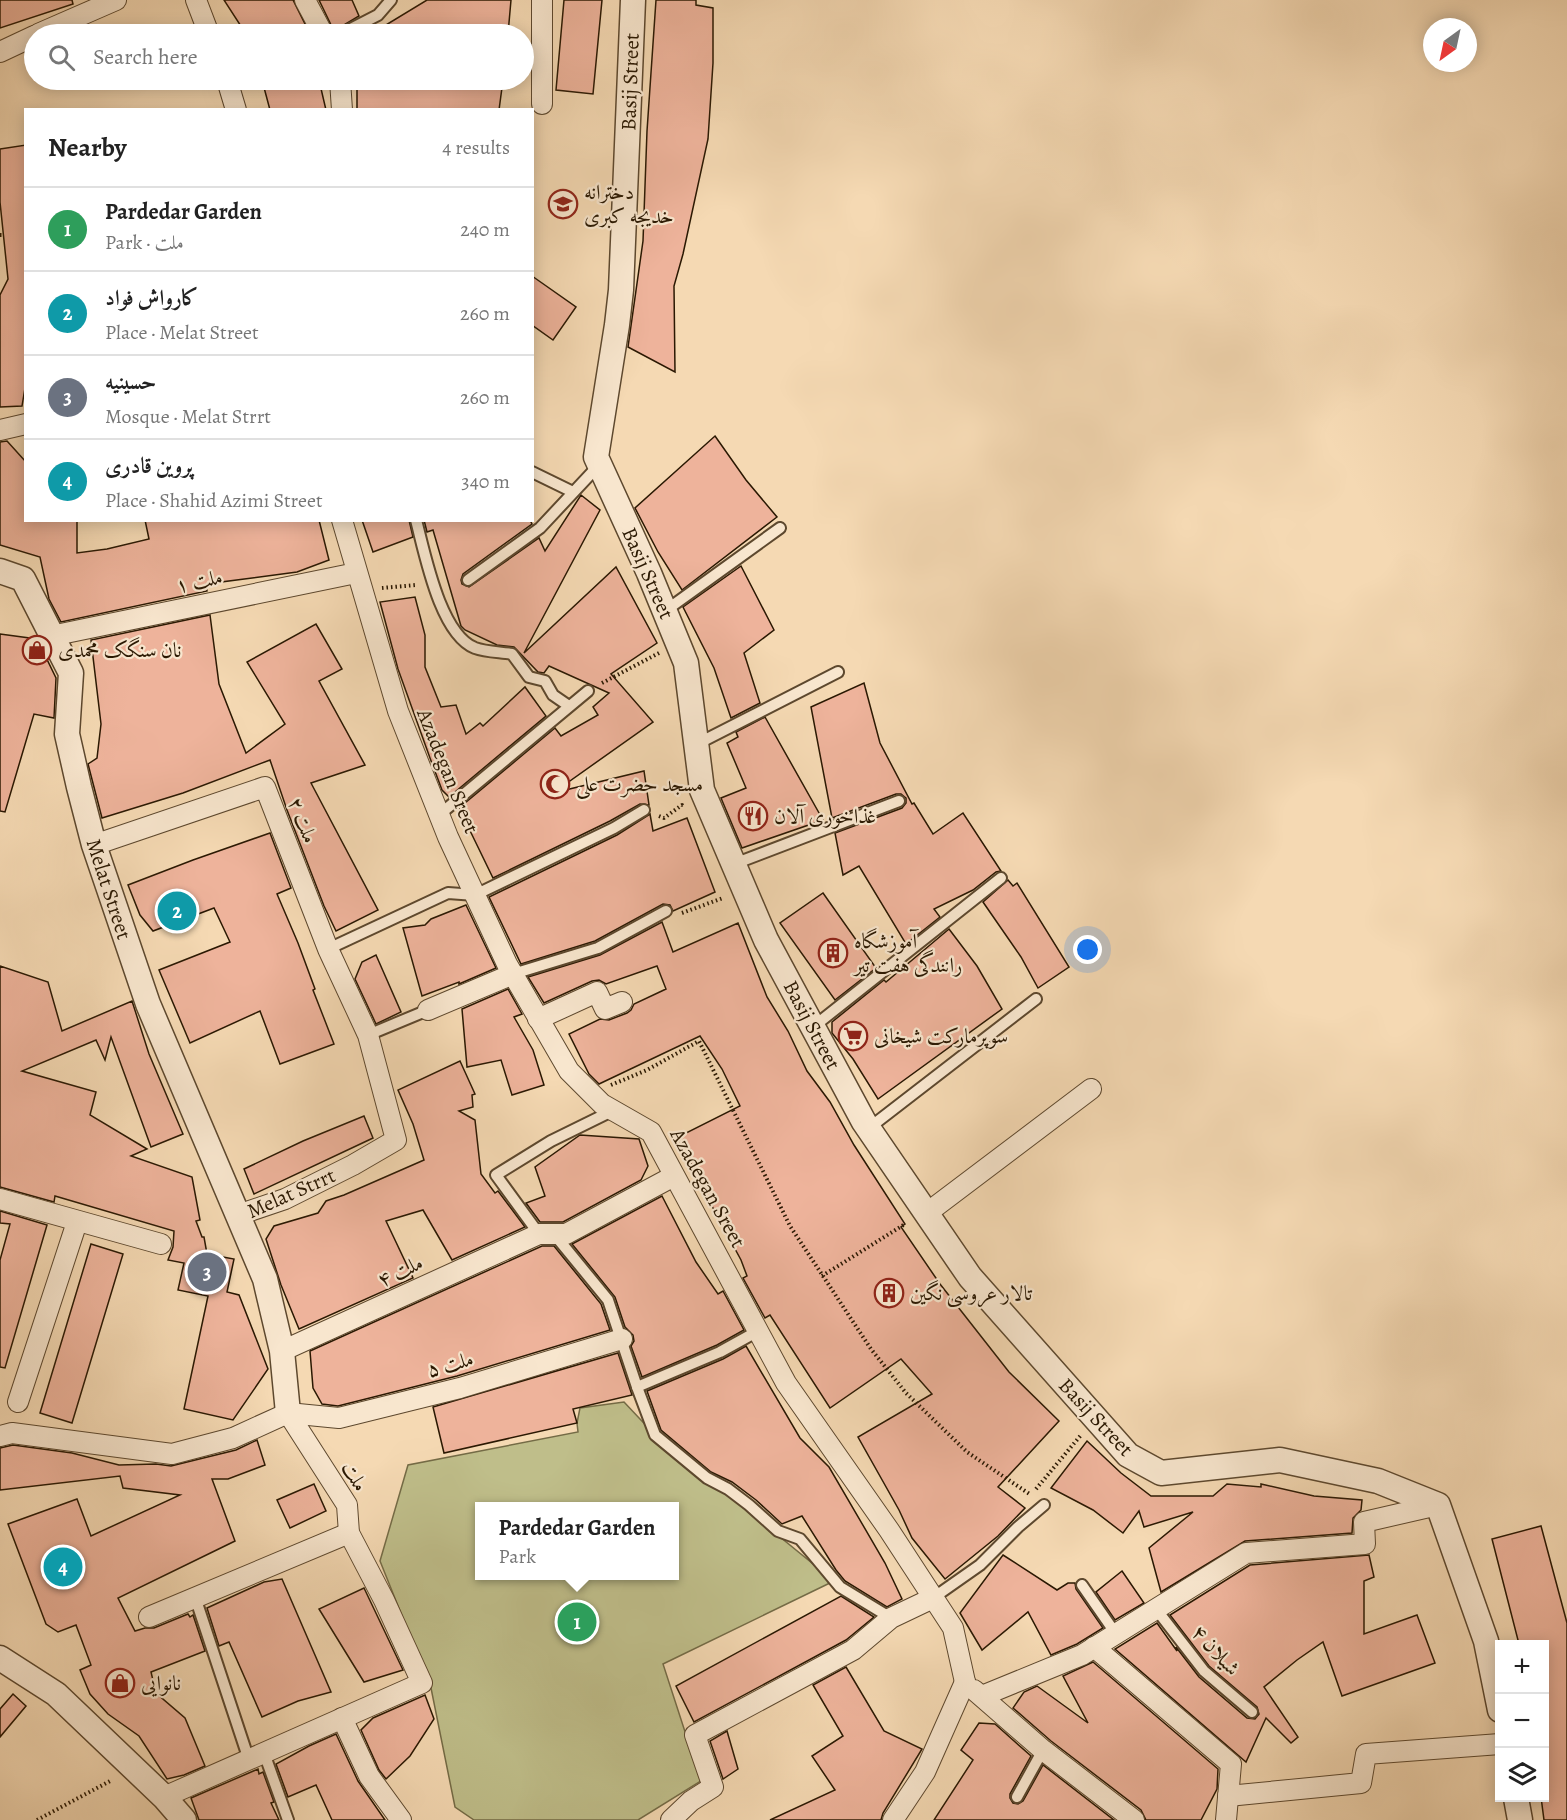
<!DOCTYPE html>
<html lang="en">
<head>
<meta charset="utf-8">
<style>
	:root { --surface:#fff; --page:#f6f6f6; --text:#222; --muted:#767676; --line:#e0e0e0; --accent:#111827 }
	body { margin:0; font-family:Alegreya,Amiri,serif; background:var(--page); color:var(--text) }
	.controls { position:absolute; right:18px; bottom:18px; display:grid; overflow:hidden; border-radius:0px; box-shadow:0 3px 15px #0003 }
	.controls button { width:54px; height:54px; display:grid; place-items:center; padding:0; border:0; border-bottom:2px solid var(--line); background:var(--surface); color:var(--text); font:30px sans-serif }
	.compass { position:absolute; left:1423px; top:18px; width:54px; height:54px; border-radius:50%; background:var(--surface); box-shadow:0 3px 15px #0003; rotate:213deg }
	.you { position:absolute; left:1088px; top:950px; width:21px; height:21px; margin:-15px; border:4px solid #fff; border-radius:50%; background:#1a73e8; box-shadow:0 0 0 9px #1a73e833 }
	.badge { display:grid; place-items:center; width:39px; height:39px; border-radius:50%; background:var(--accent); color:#fff; font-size:20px; font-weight:700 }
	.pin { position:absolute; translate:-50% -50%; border:3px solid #fff; box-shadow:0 2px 6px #0006 }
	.popup { position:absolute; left:475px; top:1502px; width:204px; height:78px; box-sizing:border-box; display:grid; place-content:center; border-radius:0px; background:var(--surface); filter:drop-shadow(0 2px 4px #0005); font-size:20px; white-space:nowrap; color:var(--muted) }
	.popup b { font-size:22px; color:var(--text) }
	.popup::after { content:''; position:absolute; left:50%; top:100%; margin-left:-12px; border:12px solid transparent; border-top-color:var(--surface) }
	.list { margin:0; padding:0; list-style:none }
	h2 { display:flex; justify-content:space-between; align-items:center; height:78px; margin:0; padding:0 24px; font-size:26px }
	h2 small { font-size:20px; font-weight:400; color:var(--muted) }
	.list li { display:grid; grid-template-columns:39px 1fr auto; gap:18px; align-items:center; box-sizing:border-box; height:84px; padding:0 24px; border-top:2px solid var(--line) }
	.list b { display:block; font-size:22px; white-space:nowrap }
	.list p { margin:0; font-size:20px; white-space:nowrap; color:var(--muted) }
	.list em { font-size:20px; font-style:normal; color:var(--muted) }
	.icon { flex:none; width:33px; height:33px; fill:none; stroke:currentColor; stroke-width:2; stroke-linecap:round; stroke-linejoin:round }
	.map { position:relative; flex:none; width:1567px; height:1820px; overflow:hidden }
	.search { position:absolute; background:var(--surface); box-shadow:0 3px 15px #0003; left:24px; top:24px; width:510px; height:66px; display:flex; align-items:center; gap:15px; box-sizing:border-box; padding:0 21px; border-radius:33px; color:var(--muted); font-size:22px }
	.panel { position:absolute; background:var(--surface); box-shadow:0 3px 15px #0003; left:24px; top:108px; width:510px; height:414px; border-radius:0px }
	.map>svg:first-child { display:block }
	.green { fill:#bfbe8a; stroke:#746b46; stroke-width:1.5; fill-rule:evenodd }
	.building { fill:#eeb39b; stroke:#2a1802; stroke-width:1.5 }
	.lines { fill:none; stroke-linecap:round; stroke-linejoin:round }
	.service-casing { stroke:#5d482e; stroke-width:14 }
	.minor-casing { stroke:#5d482e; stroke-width:22 }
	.tertiary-casing { stroke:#5d482e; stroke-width:27 }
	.path { stroke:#2a1802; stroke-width:4; stroke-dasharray:1.5 3; stroke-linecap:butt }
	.service { stroke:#f8e6ce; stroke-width:10 }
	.minor { stroke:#f8e6ce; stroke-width:20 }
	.tertiary { stroke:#f8e6ce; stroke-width:24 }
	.labels { text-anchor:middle; stroke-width:4.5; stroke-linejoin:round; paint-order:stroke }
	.street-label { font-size:21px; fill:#2a1802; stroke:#f8e6ce }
	.poi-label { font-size:21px; fill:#2a1802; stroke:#f8e6ce; text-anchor:start }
</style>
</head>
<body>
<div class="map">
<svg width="1567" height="1820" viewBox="0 0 1567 1820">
	<rect width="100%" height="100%" fill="#f5d9b3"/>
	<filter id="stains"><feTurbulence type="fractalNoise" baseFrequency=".00333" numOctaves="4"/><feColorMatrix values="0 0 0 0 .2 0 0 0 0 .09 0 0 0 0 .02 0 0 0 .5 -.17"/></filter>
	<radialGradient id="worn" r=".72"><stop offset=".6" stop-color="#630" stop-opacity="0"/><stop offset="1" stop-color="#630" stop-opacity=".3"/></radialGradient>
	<path class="green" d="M624 1402 655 1435 834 1581 663 1664 701 1781 638 1820H474L455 1807 431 1688 380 1561 408 1465 578 1432 577 1423 580 1408ZM480 1506H674V1576H480Z"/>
	<g class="building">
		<polygon points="0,0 72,0 73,4 0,28"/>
		<polygon points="224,0 293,0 310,34 246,34"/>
		<polygon points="319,0 352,0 359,16 334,31"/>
		<polygon points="427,0 511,0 508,34 371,34"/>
		<polygon points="564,0 602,0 593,94 556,90"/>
		<polygon points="656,0 696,0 696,5 713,8 713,63 708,139 683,254 674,286 675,372 628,347 643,241 647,131"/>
		<polygon points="262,80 319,80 326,110 270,110"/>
		<polygon points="357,80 503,80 499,110 357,110"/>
		<polygon points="26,145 26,382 22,406 0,407 0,295 8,279 0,202 0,149"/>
		<polygon points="532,276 576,307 553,340 532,325"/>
		<polygon points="715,436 746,480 777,517 682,590 658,552 635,508"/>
		<polygon points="7,441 26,462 26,520 77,520 77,553 107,549 149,539 145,520 319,520 329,560 297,572 206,584 207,591 61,622 49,599 40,557 0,545 0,442"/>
		<polygon points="581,495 600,510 524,653 616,567 657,643 611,674 653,722 553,793 644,771 649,805 640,804 610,821 493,878 459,808 555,728 561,736 598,715 593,707 609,693 549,666 544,673 538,672 514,647 497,645 465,630 461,626 433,530 427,532 424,520 530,520 532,524 463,574 461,580 462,584 469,587 539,538 545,551"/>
		<polygon points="362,520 409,520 413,537 373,552"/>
		<polygon points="741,566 774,630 744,653 760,703 731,718 714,668 683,607"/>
		<polygon points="415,597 425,635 425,667 441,707 456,705 466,734 480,723 483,726 525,687 546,716 449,797 442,790 430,758 398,669 380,602"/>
		<polygon points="210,615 219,684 246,753 285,724 247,662 316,624 342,669 319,681 365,765 311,783 378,910 336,931 324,906 287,810 270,760 183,793 102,818 88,764 97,758 101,724 91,640"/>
		<polygon points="0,634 37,639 56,678 54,718 34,714 5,812 0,811"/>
		<polygon points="864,683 880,743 912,804 914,803 933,834 963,813 1001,871 996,872 973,890 934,909 940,917 906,944 859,866 843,875 835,833 902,808 906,803 906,798 901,794 896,794 832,818 811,707"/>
		<polygon points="765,717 823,820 742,848 721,798 746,788 727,743 738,737 736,732"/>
		<polygon points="650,814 653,831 687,818 715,892 673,911 670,905 663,904 595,941 521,964 489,897 617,835"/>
		<polygon points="270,833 291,888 277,894 298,943 315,989 313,990 334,1044 280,1064 260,1011 190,1043 159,970 230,942 214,908 153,931 140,915 128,885 193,860"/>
		<polygon points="1008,880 1013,886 1017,883 1069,967 1038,988 1021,957 983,902"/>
		<polygon points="823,893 876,968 835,1000 780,923"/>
		<polygon points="466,905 496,968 459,984 459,982 422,996 403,928 425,925 431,919"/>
		<polygon points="662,922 673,952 738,923 767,997 788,1031 807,1071 830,1102 854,1145 905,1224 901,1227 940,1284 1009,1372 1059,1421 998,1487 1025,1508 998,1536 945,1579 912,1538 899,1510 858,1437 932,1394 901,1359 830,1408 770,1315 765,1318 743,1278 747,1276 741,1260 714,1210 678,1137 740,1106 722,1069 700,1036 599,1084 589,1074 569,1034 600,1019 609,1020 627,1013 631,1010 634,1004 666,989 657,966 606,984 599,980 592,981 544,1003 528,977 600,955"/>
		<polygon points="949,929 977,966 1002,1009 878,1099 853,1059 832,1033 832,1022 884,980 886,982"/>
		<polygon points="376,955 401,1012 376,1024 355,979 362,962"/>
		<polygon points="0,966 48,982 62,1031 132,1001 149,1054 183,1134 151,1147 111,1037 105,1060 96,1040 22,1071 96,1092 90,1115 147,1149 131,1156 192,1177 200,1220 196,1221 202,1237 204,1237 207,1254 234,1259 227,1292 239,1295 268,1369 233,1420 184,1409 208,1296 178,1290 184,1263 168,1260 173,1247 174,1231 55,1196 54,1202 0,1187"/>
		<polygon points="508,989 522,1014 514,1017 533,1050 544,1085 512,1095 501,1060 467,1067 462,1009"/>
		<polygon points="460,1061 475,1094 472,1095 473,1107 459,1111 475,1120 481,1174 495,1193 498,1191 525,1227 452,1260 423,1210 386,1221 413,1278 299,1329 281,1285 266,1239 274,1226 318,1213 326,1201 344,1195 424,1160 413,1124 398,1090"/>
		<polygon points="364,1116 373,1138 254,1194 244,1169 303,1141"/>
		<polygon points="580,1135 639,1139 648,1166 641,1180 563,1222 540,1222 526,1203 545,1196 535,1167"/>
		<polygon points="662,1196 696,1262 718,1294 723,1291 744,1330 717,1345 642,1377 631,1346 634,1341 633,1335 625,1327 615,1297 572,1244"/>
		<polygon points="0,1211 47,1225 5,1368 0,1367 0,1260 10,1224 0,1223"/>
		<polygon points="91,1244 123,1254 72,1423 40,1413"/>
		<polygon points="542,1246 554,1246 601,1304 610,1330 457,1376 338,1406 322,1404 313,1388 310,1351"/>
		<polygon points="746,1346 800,1438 829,1467 885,1563 902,1599 887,1607 845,1581 836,1570 802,1516 782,1524 756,1500 732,1482 711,1472 661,1430 647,1391 723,1359"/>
		<polygon points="618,1353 632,1395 573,1409 577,1423 444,1453 433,1407"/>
		<polygon points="257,1440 265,1465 228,1479 212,1479 235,1541 118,1598 135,1631 145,1628 154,1628 188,1614 190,1617 193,1615 205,1651 151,1672 156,1693 185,1718 205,1766 184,1775 167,1779 139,1736 108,1714 90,1694 80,1670 91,1665 76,1625 58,1632 46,1624 8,1524 77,1499 91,1536 180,1495 123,1488 120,1476 0,1490 0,1448 13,1445 72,1453 119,1465 156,1464 171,1466 236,1450"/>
		<polygon points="1087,1441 1121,1473 1151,1496 1213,1496 1227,1484 1261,1487 1261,1484 1314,1496 1362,1500 1361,1510 1353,1518 1352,1533 1245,1541 1161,1592 1149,1548 1193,1512 1144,1527 1139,1511 1123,1533 1093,1510 1051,1488"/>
		<polygon points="314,1484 326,1511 290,1528 277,1500"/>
		<polygon points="1541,1526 1567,1623 1567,1820 1544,1820 1541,1797 1545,1797 1545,1644 1519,1644 1492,1539"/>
		<polygon points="1003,1555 1057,1590 1068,1583 1075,1583 1076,1589 1103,1628 1077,1644 1051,1655 1028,1612 982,1650 960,1613"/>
		<polygon points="1369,1555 1374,1577 1364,1581 1364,1634 1417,1615 1435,1663 1342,1696 1323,1642 1297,1660 1264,1687 1298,1737 1291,1743 1266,1718 1246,1762 1115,1649 1157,1623 1177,1651 1176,1647 1199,1677 1247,1718 1255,1719 1259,1714 1257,1707 1209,1666 1170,1615 1250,1565"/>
		<polygon points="1122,1571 1144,1603 1115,1620 1096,1592"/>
		<polygon points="282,1579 331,1692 298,1701 262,1717 229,1642 219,1646 207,1608 264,1582"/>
		<polygon points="364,1588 403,1670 364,1682 319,1609"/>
		<polygon points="841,1596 874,1617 846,1640 694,1722 676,1686"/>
		<polygon points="1093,1662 1218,1769 1217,1789 1201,1820 1146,1820 1141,1810 1051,1741 1013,1708 1024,1692 1037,1686 1088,1723 1063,1676"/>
		<polygon points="846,1667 884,1731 922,1749 883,1813 881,1820 770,1820 835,1790 812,1756 843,1736 813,1685"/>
		<polygon points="13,1694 26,1706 0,1737 0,1709"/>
		<polygon points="425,1695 434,1719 410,1756 386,1779 379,1770 361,1730 373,1718"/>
		<polygon points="979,1723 995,1724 1031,1756 1010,1794 1010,1798 1013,1803 1018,1804 1023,1801 1043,1765 1114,1820 934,1820 973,1760 961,1750"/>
		<polygon points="727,1731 738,1769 723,1779 710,1741"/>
		<polygon points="336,1734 358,1781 385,1820 332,1820 316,1785 288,1797 276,1764 309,1746"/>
		<polygon points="258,1769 259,1774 263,1772 274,1802 271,1803 279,1820 199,1820 191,1798"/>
	</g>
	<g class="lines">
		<g class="service-casing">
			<g id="service">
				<polyline points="341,34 378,15 391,0"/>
				<polyline points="532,472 573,492"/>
				<path d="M416 520C425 554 440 634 475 648 486 652 501 652 512 654L529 677 545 681 553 695 569 706"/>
				<polyline points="468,580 540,528 599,465"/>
				<polyline points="665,611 780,528"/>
				<polyline points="697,744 838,672"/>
				<polyline points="439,815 588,691"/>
				<polyline points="734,864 899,801"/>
				<polyline points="328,949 448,893 475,895 614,828 644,810"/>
				<polyline points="513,974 598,948 666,911"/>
				<polyline points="813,1027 1001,878"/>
				<polyline points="368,1035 428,1010"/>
				<polyline points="869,1128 1036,999"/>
				<polyline points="539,1234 496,1175 551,1141 612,1111"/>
				<polyline points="554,1234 608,1300 637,1387 720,1352 758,1331"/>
				<polyline points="637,1387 655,1435 707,1478 728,1489 749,1505 778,1531 800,1539 840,1587 891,1618"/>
				<polyline points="1082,1585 1116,1634"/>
				<polyline points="195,1597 249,1760"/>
				<polyline points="933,1598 980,1565 1018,1527 1044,1505"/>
				<polyline points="1156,1609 1204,1671 1252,1712"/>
				<polyline points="264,1753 288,1820"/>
				<polyline points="1017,1797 1043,1750"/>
			</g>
		</g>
		<g class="minor-casing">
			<g id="minor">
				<polyline points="196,0 209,34"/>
				<polyline points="305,0 323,34"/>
				<polyline points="542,0 542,104"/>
				<polyline points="38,34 116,0"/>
				<polyline points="0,52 34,36"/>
				<polyline points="227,80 236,110"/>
				<polyline points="340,80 342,110"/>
				<polyline points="0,430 26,424"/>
				<polyline points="342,520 398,711 448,837 507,964 569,1071 602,1104 651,1132 786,1383 889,1530 953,1628 965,1682"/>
				<polyline points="51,636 356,573"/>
				<polyline points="94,845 265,787 328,949 368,1035 396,1140 353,1165 285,1199 238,1215"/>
				<polyline points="428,1010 513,974"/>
				<polyline points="538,1019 597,992 605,1009 622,1002"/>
				<polyline points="0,1199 161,1244"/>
				<polyline points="927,1213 1091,1089"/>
				<polyline points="282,1351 539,1234 566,1234 674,1176"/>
				<polyline points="18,1402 77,1222"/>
				<polyline points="0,1436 12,1433 172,1454 233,1438 288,1413 339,1418 460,1388 622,1339"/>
				<polyline points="149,1617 349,1533"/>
				<polyline points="1094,1647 1231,1764 1226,1820"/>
				<polyline points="974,1690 1043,1750 1134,1820"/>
				<polyline points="982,1696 1082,1655 1246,1553 1365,1544 1364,1522 1438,1505"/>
				<polyline points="342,1718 369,1776 401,1820"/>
				<polyline points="1228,1796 1361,1783 1366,1754 1500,1744"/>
				<polyline points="164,1797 422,1683 384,1600 349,1533 347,1505 288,1413"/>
				<polyline points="671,1820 691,1801 713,1787 695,1735 853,1650 891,1618 933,1598"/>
				<polyline points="893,1820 925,1772 965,1682"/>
			</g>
		</g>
		<g class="tertiary-casing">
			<g id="tertiary">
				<polyline points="633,0 621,290 617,325 596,457 649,573 686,663 702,790 766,940 864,1122 970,1277 1128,1455 1161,1473 1280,1460 1378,1481 1438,1505 1486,1641 1500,1710"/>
				<polyline points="0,571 23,579 71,673 67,734 79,787 94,845 148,1004 265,1279 282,1351 288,1413"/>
				<polyline points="0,1658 56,1694 164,1797 184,1820"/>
				<polyline points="1516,1798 1520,1820"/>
			</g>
		</g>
		<g class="path">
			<polyline points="0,235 4,235"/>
			<polyline points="382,588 416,585"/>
			<polyline points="602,683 659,653"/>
			<polyline points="659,816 664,818 682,805 684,807"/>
			<polyline points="682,913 723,898"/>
			<polyline points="611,1085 647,1070 699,1041 790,1226 871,1349 906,1393 967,1452 1031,1495"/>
			<polyline points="822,1276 905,1224"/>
			<polyline points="1036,1489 1081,1435"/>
			<polyline points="37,1820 112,1780"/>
		</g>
		<use href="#service" class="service"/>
		<use href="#minor" class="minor"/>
		<use href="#tertiary" class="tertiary"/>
	</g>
	<defs>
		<g id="school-ring" transform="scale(1.5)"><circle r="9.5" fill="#f8e6ce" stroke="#8f2418" stroke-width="1.5"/><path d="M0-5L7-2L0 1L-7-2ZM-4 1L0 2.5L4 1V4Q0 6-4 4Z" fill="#8f2418"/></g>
		<g id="shop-ring" transform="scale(1.5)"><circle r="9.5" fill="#f8e6ce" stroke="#8f2418" stroke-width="1.5"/><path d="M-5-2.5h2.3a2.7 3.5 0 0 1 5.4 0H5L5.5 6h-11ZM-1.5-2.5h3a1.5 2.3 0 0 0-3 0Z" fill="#8f2418"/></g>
		<g id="mosque-ring" transform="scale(1.5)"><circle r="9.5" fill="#f8e6ce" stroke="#8f2418" stroke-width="1.5"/><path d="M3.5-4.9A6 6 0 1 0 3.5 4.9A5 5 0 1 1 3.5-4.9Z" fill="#8f2418"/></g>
		<g id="restaurant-ring" transform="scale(1.5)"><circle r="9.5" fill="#f8e6ce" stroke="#8f2418" stroke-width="1.5"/><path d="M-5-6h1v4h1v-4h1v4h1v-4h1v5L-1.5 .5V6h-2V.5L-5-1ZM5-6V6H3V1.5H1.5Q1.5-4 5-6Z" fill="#8f2418"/></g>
		<g id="building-ring" transform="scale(1.5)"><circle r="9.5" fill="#f8e6ce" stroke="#8f2418" stroke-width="1.5"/><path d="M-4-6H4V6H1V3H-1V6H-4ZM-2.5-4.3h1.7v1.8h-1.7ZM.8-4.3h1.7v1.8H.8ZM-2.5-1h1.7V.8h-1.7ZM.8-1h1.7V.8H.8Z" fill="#8f2418"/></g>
		<g id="supermarket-ring" transform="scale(1.5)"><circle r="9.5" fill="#f8e6ce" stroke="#8f2418" stroke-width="1.5"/><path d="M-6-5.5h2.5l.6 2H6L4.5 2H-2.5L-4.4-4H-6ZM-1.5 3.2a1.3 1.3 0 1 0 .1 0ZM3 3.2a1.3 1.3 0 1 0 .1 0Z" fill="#8f2418"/></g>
	</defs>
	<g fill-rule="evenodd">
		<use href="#school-ring" x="563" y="204"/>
		<use href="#shop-ring" x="37" y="650"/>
		<use href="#mosque-ring" x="555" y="784"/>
		<use href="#restaurant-ring" x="753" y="816"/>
		<use href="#building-ring" x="833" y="953"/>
		<use href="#supermarket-ring" x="853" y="1036"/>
		<use href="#building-ring" x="889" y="1293"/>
		<use href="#shop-ring" x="120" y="1683"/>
	</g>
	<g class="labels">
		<g class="street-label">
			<text transform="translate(630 82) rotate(-88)" y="7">Basij Street</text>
			<text transform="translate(648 573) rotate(66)" y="7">Basij Street</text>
			<text transform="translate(199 581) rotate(-12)" y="7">ملت ۱</text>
			<text transform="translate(448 771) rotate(68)" y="7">Azadegan Sreet</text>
			<text transform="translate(303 820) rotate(69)" y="7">ملت ۲</text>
			<text transform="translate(109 889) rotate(72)" y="7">Melat Street</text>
			<text transform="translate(812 1025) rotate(62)" y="7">Basij Street</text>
			<text transform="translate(708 1188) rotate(61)" y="7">Azadegan Sreet</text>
			<text transform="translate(291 1193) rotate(-24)" y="7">Melat Strrt</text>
			<text transform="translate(400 1271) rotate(-25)" y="7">ملت ۴</text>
			<text transform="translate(450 1364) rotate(-15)" y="7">ملت ۵</text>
			<text transform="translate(1096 1417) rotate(47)" y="7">Basij Street</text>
			<text transform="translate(355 1476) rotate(60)" y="7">ملت</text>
			<text transform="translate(1216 1650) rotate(48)" y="7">شیلان ۴</text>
		</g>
		<g class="poi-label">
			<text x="584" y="199">دخترانه<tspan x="584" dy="24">خدیجه کبری</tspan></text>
			<text x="58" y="657">نان سنگک محمدی</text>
			<text x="576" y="791">مسجد حضرت علی</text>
			<text x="774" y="823">غذاخوری آلان</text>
			<text x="854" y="948">آموزشگاه<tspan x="854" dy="24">رانندگی هفت تیر</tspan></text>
			<text x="874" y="1043">سوپرمارکت شیخانی</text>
			<text x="910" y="1300">تالار عروسی نگین</text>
			<text x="141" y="1690">نانوایی</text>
		</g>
	</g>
	<rect width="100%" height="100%" filter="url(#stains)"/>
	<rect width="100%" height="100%" fill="url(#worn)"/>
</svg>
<div class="controls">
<button>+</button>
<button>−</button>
<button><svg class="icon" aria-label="layers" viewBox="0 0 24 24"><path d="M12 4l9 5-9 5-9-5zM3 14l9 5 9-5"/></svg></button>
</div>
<svg class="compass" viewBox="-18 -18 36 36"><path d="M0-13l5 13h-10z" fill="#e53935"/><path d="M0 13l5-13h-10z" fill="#767676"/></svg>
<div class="you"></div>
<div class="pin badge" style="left:577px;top:1622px;background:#2e9e5b">1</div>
<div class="popup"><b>Pardedar Garden</b>Park</div>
<div class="pin badge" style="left:177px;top:911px;background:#0f9aa8">2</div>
<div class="pin badge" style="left:207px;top:1272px;background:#6b7280">3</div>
<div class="pin badge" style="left:63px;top:1567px;background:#0f9aa8">4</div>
<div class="search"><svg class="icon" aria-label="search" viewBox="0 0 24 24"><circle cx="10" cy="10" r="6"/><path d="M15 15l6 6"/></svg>Search here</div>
<section class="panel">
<h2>Nearby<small>4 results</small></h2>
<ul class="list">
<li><span class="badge" style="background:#2e9e5b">1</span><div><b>Pardedar Garden</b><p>Park · ملت</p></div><em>240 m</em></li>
<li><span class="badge" style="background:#0f9aa8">2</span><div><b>کارواش فواد</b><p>Place · Melat Street</p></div><em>260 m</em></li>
<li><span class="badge" style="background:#6b7280">3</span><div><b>حسینیه</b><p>Mosque · Melat Strrt</p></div><em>260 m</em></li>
<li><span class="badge" style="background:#0f9aa8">4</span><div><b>پروین قادری</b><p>Place · Shahid Azimi Street</p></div><em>340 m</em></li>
</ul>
</section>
</div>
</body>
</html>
